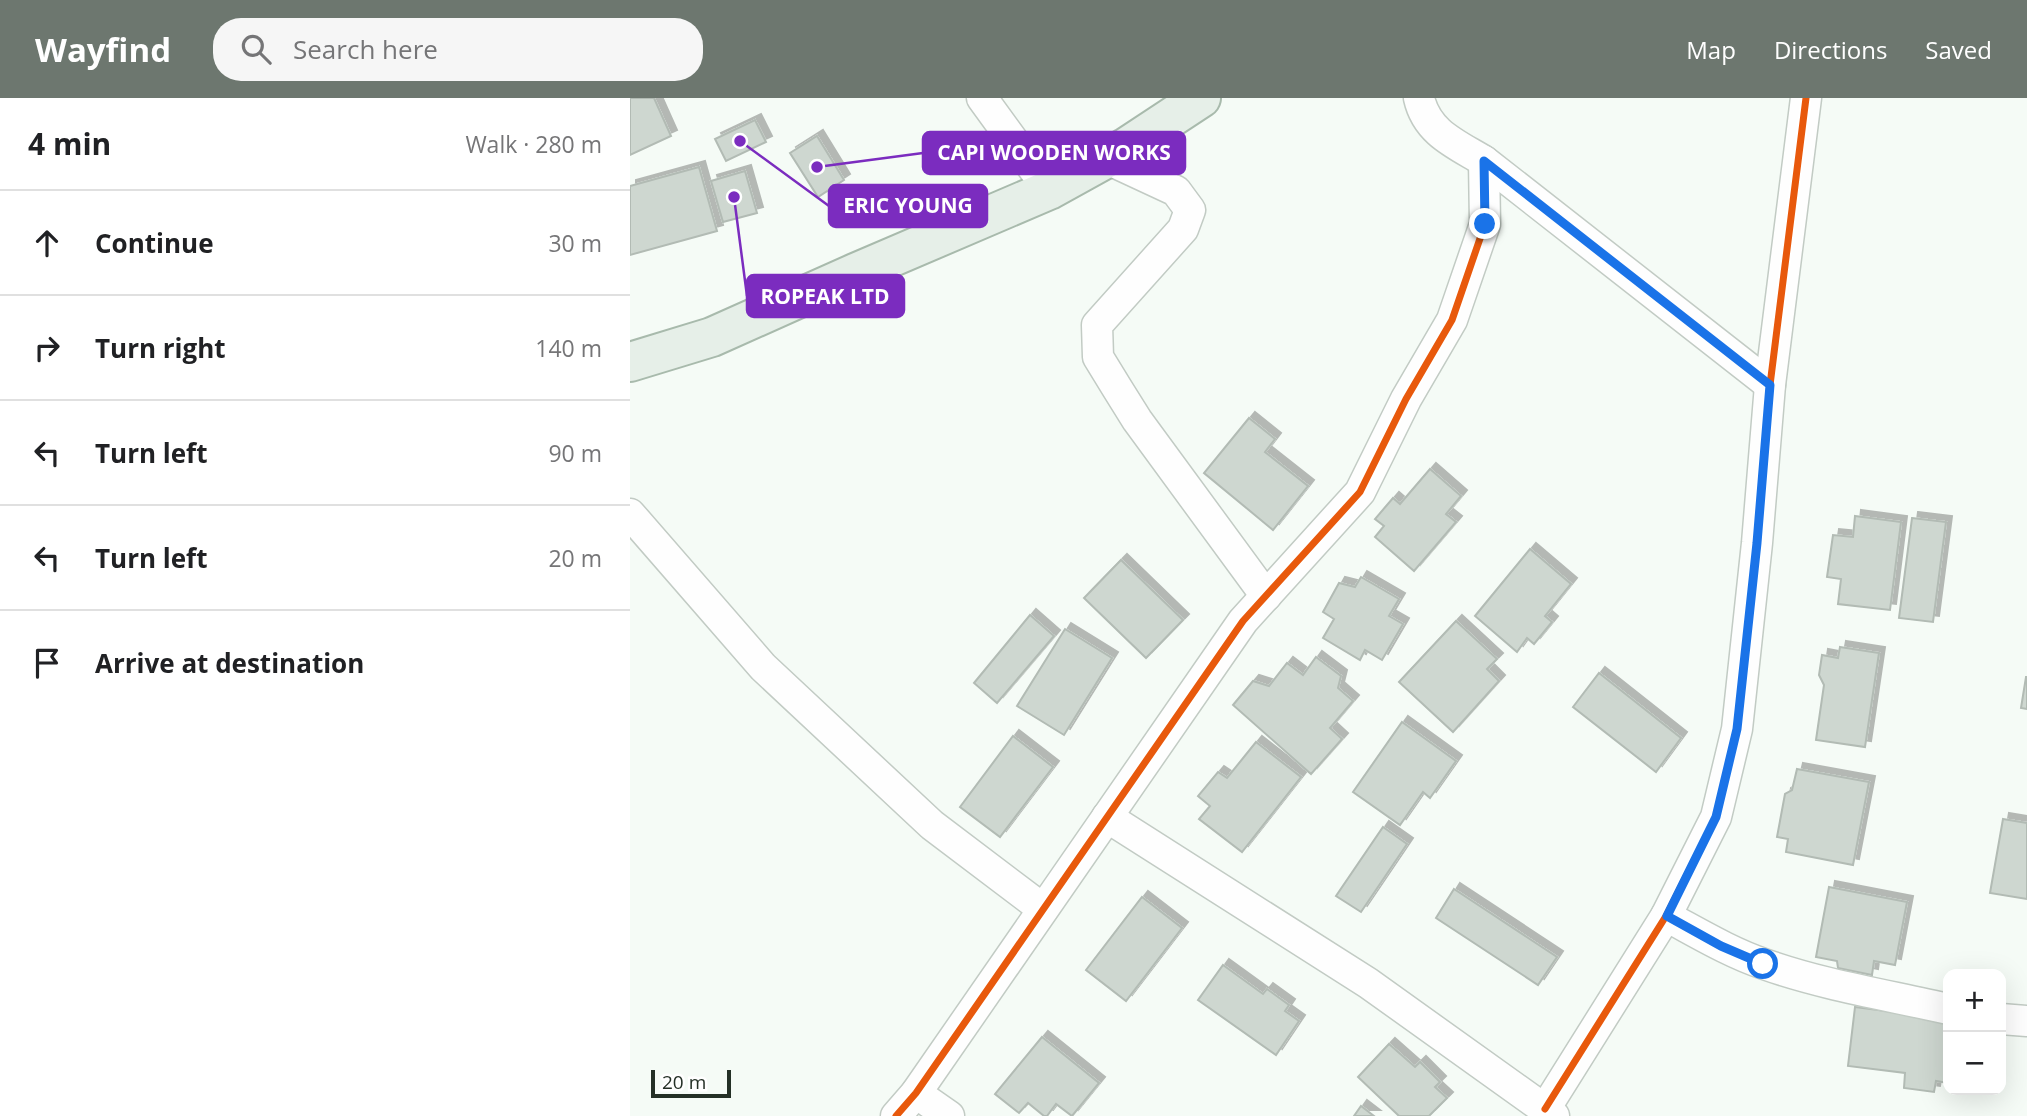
<!DOCTYPE html>
<html lang="en">
<head>
<meta charset="utf-8">
<style>
	:root { --surface:#fff; --page:#f6f6f6; --text:#202124; --muted:#757577; --line:#e0e0e0; --accent:#6d776f }
	body { margin:0; font-family:"Open Sans",sans-serif; background:var(--page); color:var(--text) }
	.controls { position:absolute; right:21px; bottom:21px; display:grid; overflow:hidden; border-radius:14px; box-shadow:0 7px 28px #0002 }
	.controls button { width:63px; height:63px; display:grid; place-items:center; padding:0; border:0; border-bottom:2px solid var(--line); background:var(--surface); color:var(--text); font:35px sans-serif }
	.scale { position:absolute; left:21px; bottom:18px; width:80px; box-sizing:border-box; padding-left:7px; border:4px solid #243026; border-top:0; font-size:19px; line-height:24px; white-space:nowrap; color:#243026; -webkit-text-stroke:5px #fff; paint-order:stroke }
	.stop { position:absolute; width:21px; height:21px; margin:-16px; border:5px solid #1a73e8; border-radius:50%; background:#fff }
	.stop.end { background:#1a73e8; border-color:#fff; box-shadow:0 2px 7px #0008 }
	.list { margin:0; padding:0; list-style:none }
	h2 { display:flex; justify-content:space-between; align-items:center; height:91px; margin:0; padding:0 28px; font-size:30px }
	h2 small { font-size:23px; font-weight:400; color:var(--muted) }
	.list li { display:grid; grid-template-columns:46px 1fr auto; gap:21px; align-items:center; box-sizing:border-box; height:105px; padding:0 28px; border-top:2px solid var(--line) }
	.list b { display:block; font-size:26px; white-space:nowrap }
	.list em { font-size:23px; font-style:normal; color:var(--muted) }
	.icon { flex:none; width:38px; height:38px; fill:none; stroke:currentColor; stroke-width:2; stroke-linecap:round; stroke-linejoin:round }
	.map { position:relative; flex:none; width:1397px; height:1018px; overflow:hidden }
	header { display:flex; align-items:center; gap:42px; box-sizing:border-box; height:98px; padding:0 35px; background:var(--accent); color:#fff }
	header strong { font-size:33px }
	nav { display:flex; gap:38px; margin-inline-start:auto; font-size:24px }
	.search { width:490px; height:63px; background:var(--page); display:flex; align-items:center; gap:18px; box-sizing:border-box; padding:0 24px; border-radius:28px; color:var(--muted); font-size:26px }
	main { display:flex }
	aside { flex:1; background:var(--surface) }
	.map>svg:first-child { display:block }
	.building { fill:#ced7d0; stroke:#b2bbb4; stroke-width:2; filter:url(#shadow) }
	.lines { fill:none; stroke-linecap:round; stroke-linejoin:round }
	.street-casing { stroke:#c2cbc4; stroke-width:33 }
	.primary-casing { stroke:#a8baac; stroke-width:42 }
	.street { stroke:#fefefe; stroke-width:30 }
	.primary { stroke:#e6efe8; stroke-width:38 }
	.cycleway-casing { stroke:#fff; stroke-width:11 }
	.cycleway { stroke:#e8590c; stroke-width:7 }
	.route { stroke:#1a73e8; stroke-width:9 }
	.leader { fill:none; stroke:#7b2cbf; stroke-width:2.5 }
	.callout-dot { fill:#7b2cbf; stroke:#fff; stroke-width:2.5 }
	.callout { fill:#7b2cbf; stroke:#7b2cbf; stroke-width:2.5 }
	.callout-label { font-size:21px; text-anchor:middle; font-weight:bold; fill:#fff }
</style>
</head>
<body>
<header>
<strong>Wayfind</strong>
<div class="search"><svg class="icon" aria-label="search" viewBox="0 0 24 24"><circle cx="10" cy="10" r="6"/><path d="M15 15l6 6"/></svg>Search here</div>
<nav><a>Map</a><a>Directions</a><a>Saved</a></nav>
</header>
<main>
<aside>
<h2>4 min<small>Walk · 280 m</small></h2>
<ul class="list">
<li><svg class="icon" aria-label="ahead" viewBox="0 0 24 24"><path d="M12 20V5M6 11l6-6 6 6"/></svg><div><b>Continue</b></div><em>30 m</em></li>
<li><svg class="icon" aria-label="right" viewBox="0 0 24 24"><path d="M7 20v-9h11M14 6l5 5-5 5"/></svg><div><b>Turn right</b></div><em>140 m</em></li>
<li><svg class="icon" aria-label="left" viewBox="0 0 24 24"><path d="M17 20v-9H6M10 6l-5 5 5 5"/></svg><div><b>Turn left</b></div><em>90 m</em></li>
<li><svg class="icon" aria-label="left" viewBox="0 0 24 24"><path d="M17 20v-9H6M10 6l-5 5 5 5"/></svg><div><b>Turn left</b></div><em>20 m</em></li>
<li><svg class="icon" aria-label="arrive" viewBox="0 0 24 24"><path d="M6 21V4h12l-3 4 3 4H6"/></svg><div><b>Arrive at destination</b></div></li>
</ul>
</aside>
<div class="map">
<svg width="1397" height="1018" viewBox="0 0 1397 1018">
	<defs>
		<filter id="shadow"><feDropShadow dx="6" dy="-6" stdDeviation="0" flood-color="#0004"/></filter>
	</defs>
	<rect width="100%" height="100%" fill="#f5fbf6"/>
	<g class="building">
		<polygon points="0,0 24,0 41,38 0,57"/>
		<polygon points="125,22 136,44 96,63 85,41"/>
		<polygon points="187,38 214,82 188,99 160,55"/>
		<polygon points="69,69 87,133 0,157 0,88"/>
		<polygon points="115,73 127,115 93,124 81,83"/>
		<polygon points="619,320 645,341 635,354 678,388 643,432 574,375"/>
		<polygon points="800,371 831,398 816,416 826,424 784,473 745,439 754,428 745,421 763,400 770,406"/>
		<polygon points="1225,418 1271,424 1260,512 1208,506 1211,481 1197,479 1203,437 1223,439"/>
		<polygon points="1282,420 1316,424 1303,524 1269,520"/>
		<polygon points="900,451 941,486 915,518 922,524 904,546 897,540 887,554 845,518"/>
		<polygon points="491,462 553,522 516,560 454,500"/>
		<polygon points="731,479 769,501 759,518 773,526 752,562 735,552 730,562 693,540 704,521 693,514 709,485 725,489"/>
		<polygon points="400,517 424,538 367,605 344,585"/>
		<polygon points="826,523 867,561 857,571 869,583 823,634 769,584"/>
		<polygon points="435,531 482,560 434,637 387,608"/>
		<polygon points="1210,549 1249,555 1235,649 1186,642 1194,587 1189,577 1192,557 1208,560"/>
		<polygon points="686,559 711,578 708,590 723,603 700,630 712,641 681,676 603,607 623,583 639,588 657,565 673,577"/>
		<polygon points="969,575 1051,640 1026,674 943,609"/>
		<polygon points="1396,579 1397,579 1397,611 1391,610"/>
		<polygon points="772,624 826,663 800,700 793,694 770,727 723,694"/>
		<polygon points="383,638 423,669 370,739 330,709"/>
		<polygon points="626,644 671,679 612,754 569,721 580,708 568,698 588,674 597,680"/>
		<polygon points="1167,671 1239,684 1223,767 1156,754 1158,741 1147,739 1155,696 1162,692"/>
		<polygon points="1373,721 1397,725 1397,801 1360,795"/>
		<polygon points="753,729 777,746 731,814 706,798"/>
		<polygon points="1199,789 1277,804 1265,867 1244,863 1242,877 1208,870 1207,863 1186,859"/>
		<polygon points="824,791 927,859 908,887 806,820"/>
		<polygon points="512,799 552,830 496,903 456,872"/>
		<polygon points="593,867 633,896 637,891 659,907 655,913 669,923 646,957 568,902"/>
		<polygon points="1225,909 1318,921 1318,985 1306,983 1304,994 1274,990 1275,975 1218,968"/>
		<polygon points="412,939 469,985 442,1018 426,1006 417,1018 414,1018 398,1005 389,1015 365,996"/>
		<polygon points="759,946 785,969 790,964 810,984 805,989 817,1000 799,1018 769,1018 728,979"/>
		<polygon points="731,1008 744,1018 724,1018"/>
	</g>
	<g class="lines">
		<g class="street-casing">
			<g id="street">
				<polyline points="352,0 419,92"/>
				<path d="M789 0C797 35 826 46 854 63L1140 287"/>
				<polyline points="475,60 546,93 560,112 553,131 467,227 468,259 487,290 507,322 636,498"/>
				<polyline points="0,416 133,569 302,727 413,811"/>
				<polyline points="477,719 738,885 924,1018"/>
				<path d="M1036 818C1068 835 1099 854 1134 866 1193 887 1257 897 1318 911"/>
				<polyline points="1371,921 1397,923"/>
				<polyline points="286,995 319,1018"/>
				<polyline points="915,1011 1036,818 1086,719 1107,631 1127,445 1140,287 1176,0"/>
				<polyline points="266,1018 286,995 613,523 730,394 776,301 822,222 855,126 854,63"/>
			</g>
		</g>
		<g class="primary-casing">
			<polyline id="primary" points="0,264 82,239 225,175 419,92 495,50 571,0"/>
		</g>
		<use href="#street" class="street"/>
		<use href="#primary" class="primary"/>
		<g class="cycleway-casing">
			<g id="cycleway">
				<polyline points="915,1011 1036,818 1086,719 1107,631 1127,445 1140,287 1176,0"/>
				<polyline points="266,1018 286,995 613,523 730,394 776,301 822,222 855,126 854,63"/>
			</g>
		</g>
		<use href="#cycleway" class="cycleway"/>
	</g>
	<g class="lines">
		<polyline class="route" points="855,126 854,63 1140,287 1127,445 1107,631 1086,719 1037,818 1091,848 1133,866"/>
	</g>
	<path class="leader" d="M187 69L293 55M110 43L199 108M104 99L117 198"/>
	<g class="callout-dot">
		<circle cx="187" cy="69" r="7"/>
		<circle cx="110" cy="43" r="7"/>
		<circle cx="104" cy="99" r="7"/>
	</g>
	<g class="callout">
		<rect x="293" y="34" width="262" height="42" rx="7"/>
		<rect x="199" y="87" width="158" height="42" rx="7"/>
		<rect x="117" y="177" width="157" height="42" rx="7"/>
	</g>
	<g class="callout-label">
		<text x="424" y="62">CAPI WOODEN WORKS</text>
		<text x="278" y="115">ERIC YOUNG</text>
		<text x="195" y="206">ROPEAK LTD</text>
	</g>
</svg>
<div class="controls">
<button>+</button>
<button>−</button>
</div>
<div class="scale">20 m</div>
<div class="stop" style="left:1133px;top:866px"></div>
<div class="stop end" style="left:855px;top:126px"></div>
</div>
</main>
</body>
</html>
